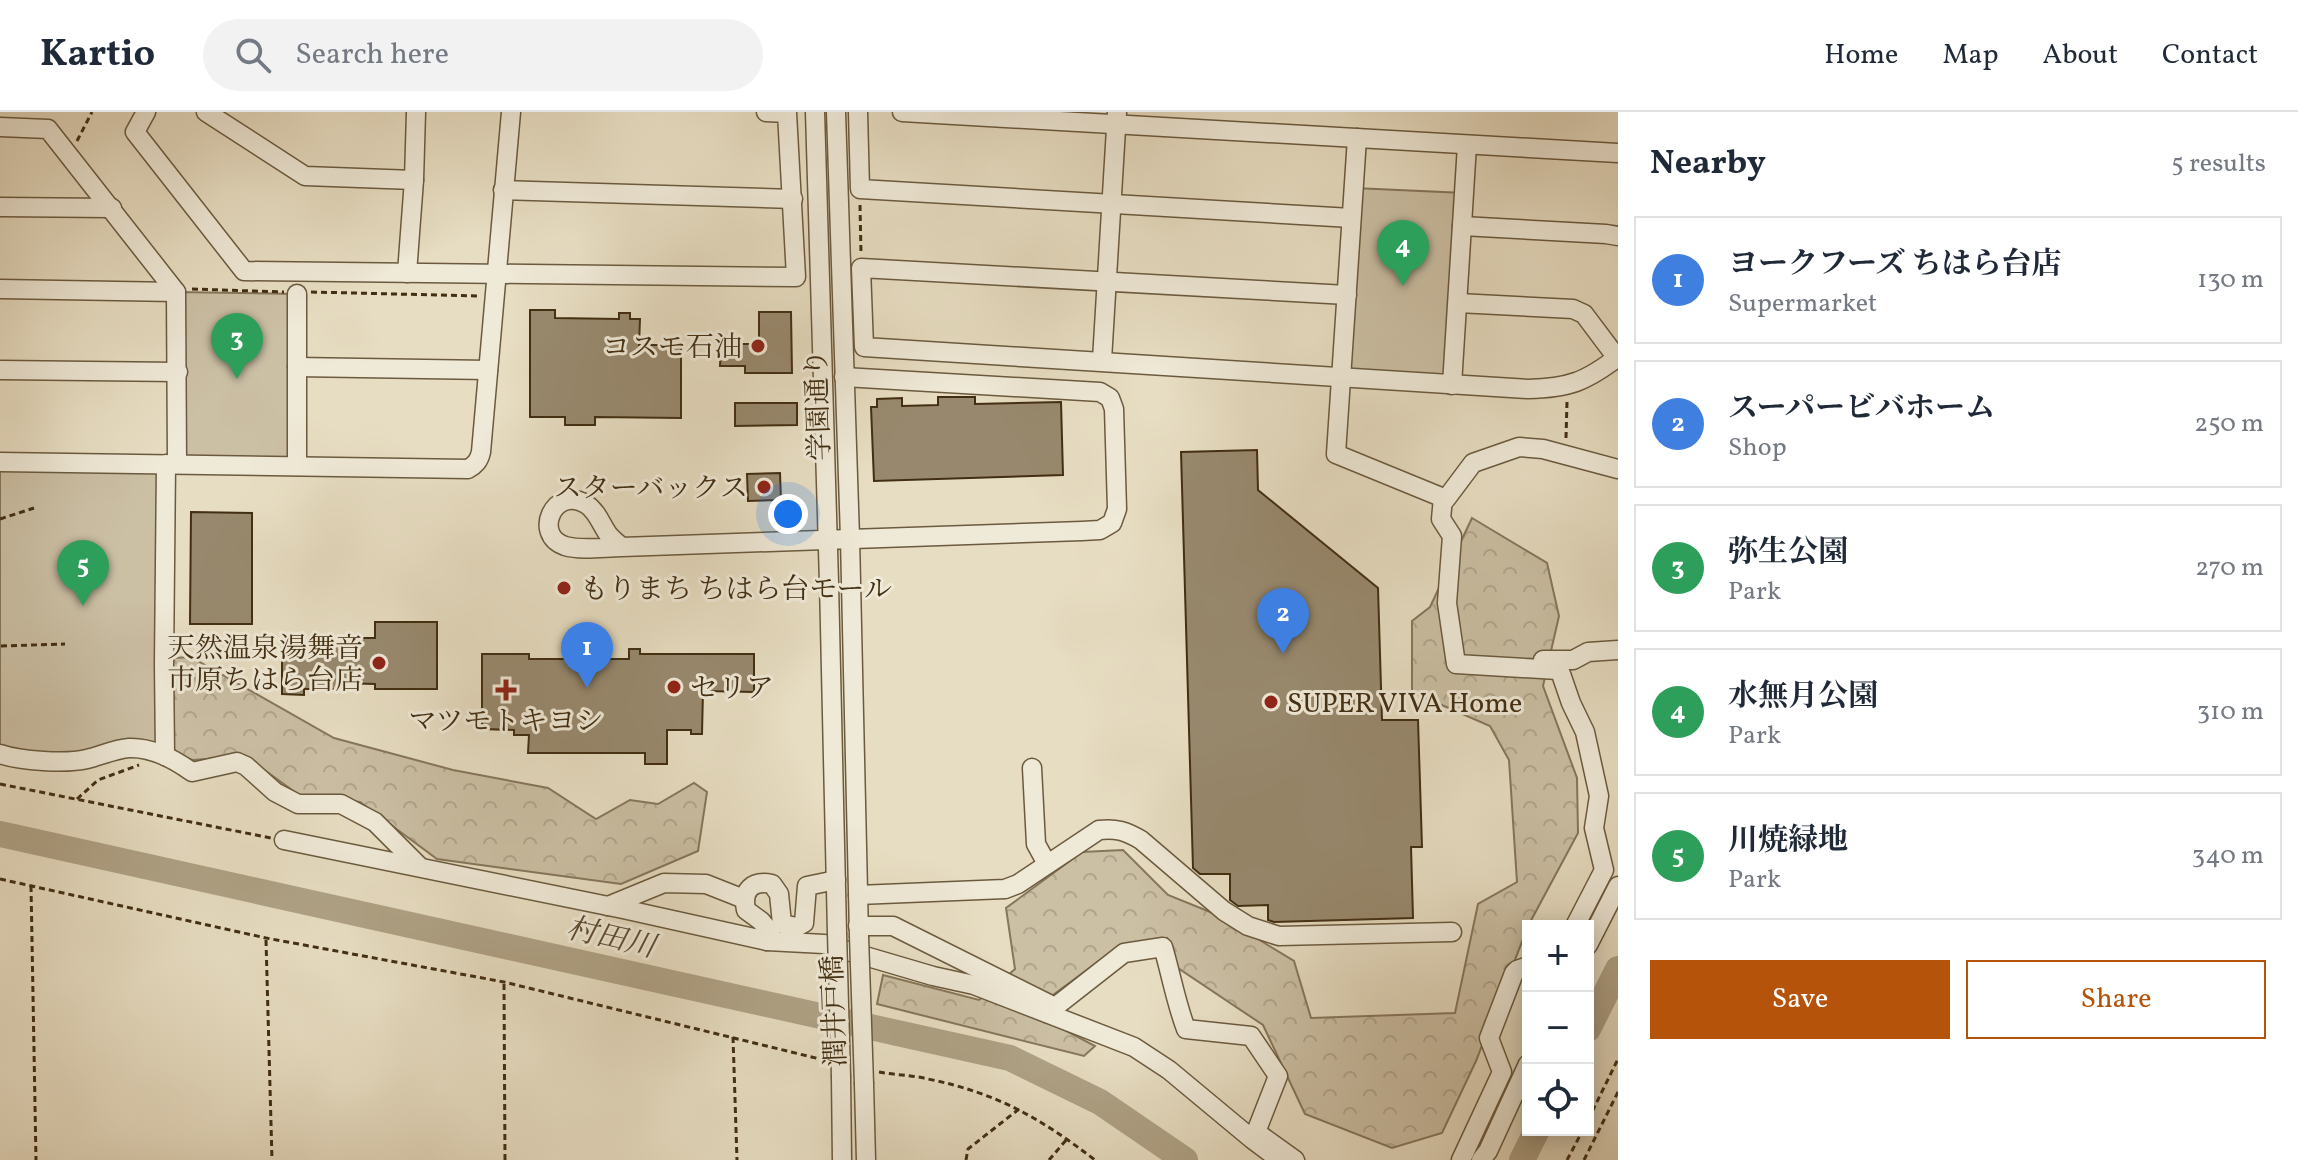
<!DOCTYPE html>
<html lang="en">
<head>
<meta charset="utf-8">
<style>
	:root { --surface:#fff; --page:#f2f2f3; --text:#1f2937; --muted:#747a83; --line:#e0e1e3; --accent:#b45309 }
	body { margin:0; font-family:Vollkorn,"Noto Serif JP",serif; background:var(--page); color:var(--text) }
	.controls { position:absolute; right:24px; bottom:24px; display:grid; overflow:hidden; border-radius:0px; box-shadow:0 4px 20px #0003 }
	.controls button { width:72px; height:72px; display:grid; place-items:center; padding:0; border:0; border-bottom:2px solid var(--line); background:var(--surface); color:var(--text); font:40px sans-serif }
	.you { position:absolute; left:788px; top:402px; width:28px; height:28px; margin:-20px; border:6px solid #fff; border-radius:50%; background:#1a73e8; box-shadow:0 0 0 12px #1a73e833 }
	.badge { display:grid; place-items:center; width:52px; height:52px; border-radius:50%; background:var(--accent); color:#fff; font-size:26px; font-weight:700 }
	.pin { position:absolute; translate:-50% -66px; filter:drop-shadow(0 2px 4px #0008) }
	.pin::after { content:''; position:absolute; top:42px; width:28px; height:24px; background:inherit; clip-path:polygon(0 0,100% 0,50% 100%) }
	.list { margin:0; padding:0; list-style:none }
	h2 { display:flex; justify-content:space-between; align-items:center; height:104px; margin:0; padding:0 32px; font-size:34px }
	h2 small { font-size:26px; font-weight:400; color:var(--muted) }
	.list li { display:grid; grid-template-columns:52px 1fr auto; gap:24px; align-items:center; box-sizing:border-box; height:128px; margin:0 16px 16px; padding:0 16px; border:2px solid var(--line); border-radius:0px }
	.list b { display:block; font-size:30px; white-space:nowrap }
	.list p { margin:0; font-size:26px; white-space:nowrap; color:var(--muted) }
	.list em { font-size:26px; font-style:normal; color:var(--muted) }
	.actions { display:flex; gap:16px; padding:24px 32px }
	.actions a { flex:1; padding:18px 0; border:2px solid var(--accent); border-radius:0px; text-align:center; font-size:28px; color:var(--accent) }
	.actions .main { background:var(--accent); color:#fff }
	.icon { flex:none; width:44px; height:44px; fill:none; stroke:currentColor; stroke-width:2; stroke-linecap:round; stroke-linejoin:round }
	.map { position:relative; flex:none; width:1618px; height:1048px; overflow:hidden }
	header { display:flex; align-items:center; gap:48px; box-sizing:border-box; height:112px; padding:0 40px; background:var(--surface); border-bottom:2px solid var(--line) }
	header strong { font-size:38px }
	nav { display:flex; gap:44px; margin-inline-start:auto; font-size:28px }
	.search { width:560px; height:72px; background:var(--page); display:flex; align-items:center; gap:20px; box-sizing:border-box; padding:0 28px; border-radius:44px; color:var(--muted); font-size:30px }
	main { display:flex }
	aside { flex:1; background:var(--surface) }
	.map>svg:first-child { display:block }
	.forest { fill:url(#forest-crowns); stroke:#86765b; stroke-width:2 }
	.green { fill:#cbbfa4; stroke:#86765b; stroke-width:2 }
	.lines { fill:none; stroke-linecap:round; stroke-linejoin:round }
	.river { stroke:#afa286; stroke-width:26 }
	.building { fill:#98896e; stroke:#422e12; stroke-width:2 }
	.minor-casing { stroke:#6b5a3e; stroke-width:21 }
	.path { stroke:#422e12; stroke-width:3; stroke-dasharray:6 4; stroke-linecap:butt }
	.minor { stroke:#efe9d7; stroke-width:18 }
	.minor-bridge-casing { stroke:#6b5a3e; stroke-width:21; stroke-linecap:butt }
	.minor-bridge { stroke:#efe9d7; stroke-width:18 }
	.poi-dot { fill:#8f2418; stroke:#efe9d7; stroke-width:3 }
	.labels { text-anchor:middle; stroke-width:6; stroke-linejoin:round; paint-order:stroke }
	.poi-label { font-size:28px; fill:#422e12; stroke:#efe9d7; text-anchor:end }
	.street-label { font-size:28px; fill:#422e12; stroke:#efe9d7 }
	.water-label { font-size:30px; font-style:italic; fill:#5d4b2f; stroke:#efe9d7 }
</style>
</head>
<body>
<header>
<strong>Kartio</strong>
<div class="search"><svg class="icon" aria-label="search" viewBox="0 0 24 24"><circle cx="10" cy="10" r="6"/><path d="M15 15l6 6"/></svg>Search here</div>
<nav><a>Home</a><a>Map</a><a>About</a><a>Contact</a></nav>
</header>
<main>
<div class="map">
<svg width="1618" height="1048" viewBox="0 0 1618 1048">
	<defs>
		<pattern id="forest-crowns" width="20" height="18" patternUnits="userSpaceOnUse" patternTransform="scale(2)"><rect width="20" height="18" fill="#cbbfa4"/><path d="M2 6a3 3 0 1 1 6 0M12 15a3 3 0 1 1 6 0" fill="none" stroke="#b0a48c"/></pattern>
	</defs>
	<rect width="100%" height="100%" fill="#e7ddc2"/>
	<filter id="stains"><feTurbulence type="fractalNoise" baseFrequency=".0025" numOctaves="4"/><feColorMatrix values="0 0 0 0 .2 0 0 0 0 .09 0 0 0 0 .02 0 0 0 .5 -.17"/></filter>
	<radialGradient id="worn" r=".72"><stop offset=".6" stop-color="#630" stop-opacity="0"/><stop offset="1" stop-color="#630" stop-opacity=".3"/></radialGradient>
	<g class="forest">
		<polygon points="1472,406 1547,451 1559,504 1543,574 1577,666 1578,721 1528,814 1476,949 1442,1021 1392,1036 1305,1002 1263,913 1178,856 1167,826 1114,838 1053,883 1053,912 1095,934 1084,944 877,892 883,863 979,888 1015,857 1006,796 1082,740 1123,738 1168,783 1220,804 1294,849 1311,906 1455,901 1478,792 1517,770 1509,648 1490,614 1412,580 1412,509 1430,495"/>
		<polygon points="191,545 334,626 453,658 548,676 596,707 630,688 658,692 694,671 707,680 698,739 621,772 437,747 360,690 299,683 245,644 193,648 130,629 67,552"/>
	</g>
	<g class="green">
		<polygon points="1354,76 1464,81 1452,273 1343,266"/>
		<polygon points="176,180 297,182 297,354 177,352"/>
		<polygon points="0,350 166,352 165,644 128,636 83,648 0,642"/>
	</g>
	<g class="lines">
		<g class="river">
			<polyline points="0,722 1010,946 1100,990 1185,1048"/>
			<polyline points="1588,917 1618,857"/>
			<polyline points="1522,1048 1537,1018"/>
		</g>
	</g>
	<g class="building">
		<polygon points="530,198 555,198 555,206 619,207 619,201 630,201 630,207 640,207 639,233 681,233 681,306 595,305 595,313 565,313 565,305 530,305"/>
		<polygon points="759,200 791,200 792,261 745,261 745,254 720,254 721,232 759,232"/>
		<polygon points="938,285 975,285 975,292 1061,290 1063,363 874,369 871,295 877,295 877,287 902,286 902,294 938,293"/>
		<polygon points="735,291 797,291 797,313 735,314"/>
		<polygon points="1257,338 1258,378 1378,476 1382,608 1418,608 1422,735 1411,735 1413,806 1274,810 1268,808 1268,793 1238,794 1230,788 1230,762 1200,762 1193,756 1181,340"/>
		<polygon points="780,361 781,388 748,389 747,362"/>
		<polygon points="191,400 252,401 252,512 190,512"/>
		<polygon points="375,510 437,510 437,577 375,577 375,572 339,571 339,577 304,577 304,583 282,582 282,531 347,531 347,526 375,526"/>
		<polygon points="629,537 640,537 640,542 754,542 754,580 703,579 702,622 691,622 691,618 667,618 667,652 645,652 645,641 528,641 529,623 514,623 514,618 482,617 482,542 529,542 529,547 629,547"/>
	</g>
	<g class="lines">
		<g class="minor-casing">
			<g id="minor">
				<polyline points="146,0 135,20 244,159 796,165 787,1 766,0"/>
				<polyline points="206,0 305,64 414,68"/>
				<polyline points="815,0 829,471 837,821"/>
				<polyline points="836,0 850,426 859,824"/>
				<polyline points="858,0 860,77 1351,106"/>
				<polyline points="902,0 1618,41"/>
				<polyline points="0,15 48,17 176,180 177,352"/>
				<polyline points="1357,26 1336,342 1446,387 1473,351 1519,335 1543,337 1618,357"/>
				<polyline points="503,78 793,87"/>
				<polyline points="0,95 112,96"/>
				<polyline points="1462,114 1606,122 1618,124"/>
				<polyline points="407,161 414,68 416,0"/>
				<polyline points="0,177 176,180"/>
				<polyline points="297,182 297,354"/>
				<path d="M1347 183 861 156 864 235 1528 277C1569 276 1585 270 1618 245"/>
				<polyline points="1458,191 1573,197 1584,202 1617,246"/>
				<polyline points="1102,248 1117,0"/>
				<polyline points="297,255 488,258"/>
				<polyline points="0,258 178,260"/>
				<polyline points="1452,273 1467,33"/>
				<path d="M0 350 468 357C475 353 479 349 481 340L511 0"/>
				<polyline points="1443,386 1441,407 1452,424 1447,491 1456,552 1558,558 1561,562 1571,591 1585,620 1599,684 1594,716 1604,758 1575,814"/>
				<path d="M622 435C617 431 612 427 608 422 601 412 597 399 586 392 554 373 532 423 565 434 582 439 605 435 622 435L1082 419 1100 418 1112 411 1117 397 1114 297 1110 286 1100 280 844 265"/>
				<polyline points="1543,548 1573,548 1588,540 1618,538"/>
				<path d="M0 642C20 649 66 652 87 647 100 644 115 637 129 636 152 635 174 647 192 660L237 650 246 654 275 680 298 692H341L375 710 420 755"/>
				<polyline points="165,644 164,552 166,352"/>
				<polyline points="1032,656 1036,732 1047,752"/>
				<polyline points="284,728 623,797 767,829 824,832 933,864 974,873 1134,935 1169,958 1252,1027 1280,1048"/>
				<path d="M858 783 1005 777 1018 772 1099 718C1116 716 1126 719 1141 728L1224 799 1248 814 1279 824 1452 820"/>
				<polyline points="608,794 664,771 706,772 744,787"/>
				<path d="M858 814H893L1055 895 1124 841 1163 835C1171 862 1176 891 1186 917L1251 924 1278 964 1256 1020 1295 1048"/>
				<path d="M767 829 770 820 761 809 746 798C742 778 752 768 772 772L779 782 782 812 797 815 804 811 807 774 836 768"/>
				<polyline points="1588,833 1618,774"/>
				<polyline points="841,965 842,1048"/>
				<polyline points="864,972 866,1048"/>
				<polyline points="1461,1048 1502,960 1489,926 1514,861 1517,858 1528,854"/>
				<polyline points="1481,1048 1488,1039 1528,952"/>
			</g>
		</g>
		<g class="path">
			<polyline points="77,29 92,0"/>
			<polyline points="860,93 861,142"/>
			<polyline points="192,177 284,180"/>
			<polyline points="311,180 480,184"/>
			<polyline points="1566,326 1567,290"/>
			<polyline points="0,407 34,396"/>
			<polyline points="1,534 65,532"/>
			<polyline points="0,672 271,726"/>
			<polyline points="77,687 98,668 139,653"/>
			<polyline points="0,767 266,826 504,870 824,948"/>
			<polyline points="31,774 36,1048"/>
			<polyline points="266,828 272,1048"/>
			<polyline points="504,872 505,1048"/>
			<polyline points="733,925 737,1048"/>
			<path d="M879 960C895 963 912 963 928 967 997 981 1040 1006 1095 1048"/>
			<polyline points="1588,1008 1618,947"/>
			<polyline points="966,1048 968,1037 1019,997"/>
			<polyline points="1049,1048 1067,1027"/>
			<polyline points="1567,1048 1583,1018"/>
			<polyline points="1584,1048 1618,980"/>
		</g>
		<use href="#minor" class="minor"/>
		<g class="minor-bridge-casing">
			<g id="minor-bridge">
				<polyline points="837,821 841,965"/>
				<polyline points="859,824 864,972"/>
			</g>
		</g>
		<use href="#minor-bridge" class="minor-bridge"/>
	</g>
	<g class="poi-dot">
		<circle cx="758" cy="234" r="8"/>
		<circle cx="764" cy="375" r="8"/>
		<circle cx="564" cy="476" r="8"/>
		<circle cx="379" cy="551" r="8"/>
		<circle cx="674" cy="575" r="8"/>
		<path d="M502 566h8v8h8v8h-8v8h-8v-8h-8v-8h8z"/>
		<circle cx="1271" cy="590" r="8"/>
	</g>
	<g class="labels">
		<g class="poi-label">
			<text x="742" y="244">コスモ石油</text>
			<text x="748" y="385">スターバックス</text>
			<text x="580" y="486" text-anchor="start">もりまち ちはら台モール</text>
			<text x="363" y="545">天然温泉湯舞音<tspan x="363" dy="32">市原ちはら台店</tspan></text>
			<text x="690" y="585" text-anchor="start">セリア</text>
			<text x="1287" y="600" text-anchor="start">SUPER VIVA Home</text>
			<text x="506" y="618" text-anchor="middle">マツモトキヨシ</text>
		</g>
		<g class="street-label">
			<text transform="translate(817 293) rotate(-92)" y="10">学園通り</text>
			<text transform="translate(833 899) rotate(-92)" y="10">潤井戸橋</text>
		</g>
		<g class="water-label">
			<text transform="translate(611 825) rotate(13)" y="10">村田川</text>
		</g>
	</g>
	<rect width="100%" height="100%" filter="url(#stains)"/>
	<rect width="100%" height="100%" fill="url(#worn)"/>
</svg>
<div class="controls">
<button>+</button>
<button>−</button>
<button><svg class="icon" aria-label="locate" viewBox="0 0 24 24"><circle cx="12" cy="12" r="6"/><path d="M12 2v4M12 18v4M2 12h4M18 12h4"/></svg></button>
</div>
<div class="you"></div>
<div class="pin badge" style="left:587px;top:576px;background:#3f7fe0">1</div>
<div class="pin badge" style="left:1283px;top:542px;background:#3f7fe0">2</div>
<div class="pin badge" style="left:237px;top:267px;background:#2e9e5b">3</div>
<div class="pin badge" style="left:1403px;top:174px;background:#2e9e5b">4</div>
<div class="pin badge" style="left:83px;top:494px;background:#2e9e5b">5</div>
</div>
<aside>
<h2>Nearby<small>5 results</small></h2>
<ul class="list">
<li><span class="badge" style="background:#3f7fe0">1</span><div><b>ヨークフーズ ちはら台店</b><p>Supermarket</p></div><em>130 m</em></li>
<li><span class="badge" style="background:#3f7fe0">2</span><div><b>スーパービバホーム</b><p>Shop</p></div><em>250 m</em></li>
<li><span class="badge" style="background:#2e9e5b">3</span><div><b>弥生公園</b><p>Park</p></div><em>270 m</em></li>
<li><span class="badge" style="background:#2e9e5b">4</span><div><b>水無月公園</b><p>Park</p></div><em>310 m</em></li>
<li><span class="badge" style="background:#2e9e5b">5</span><div><b>川焼緑地</b><p>Park</p></div><em>340 m</em></li>
</ul>
<div class="actions"><a class="main">Save</a><a>Share</a></div>
</aside>
</main>
</body>
</html>
